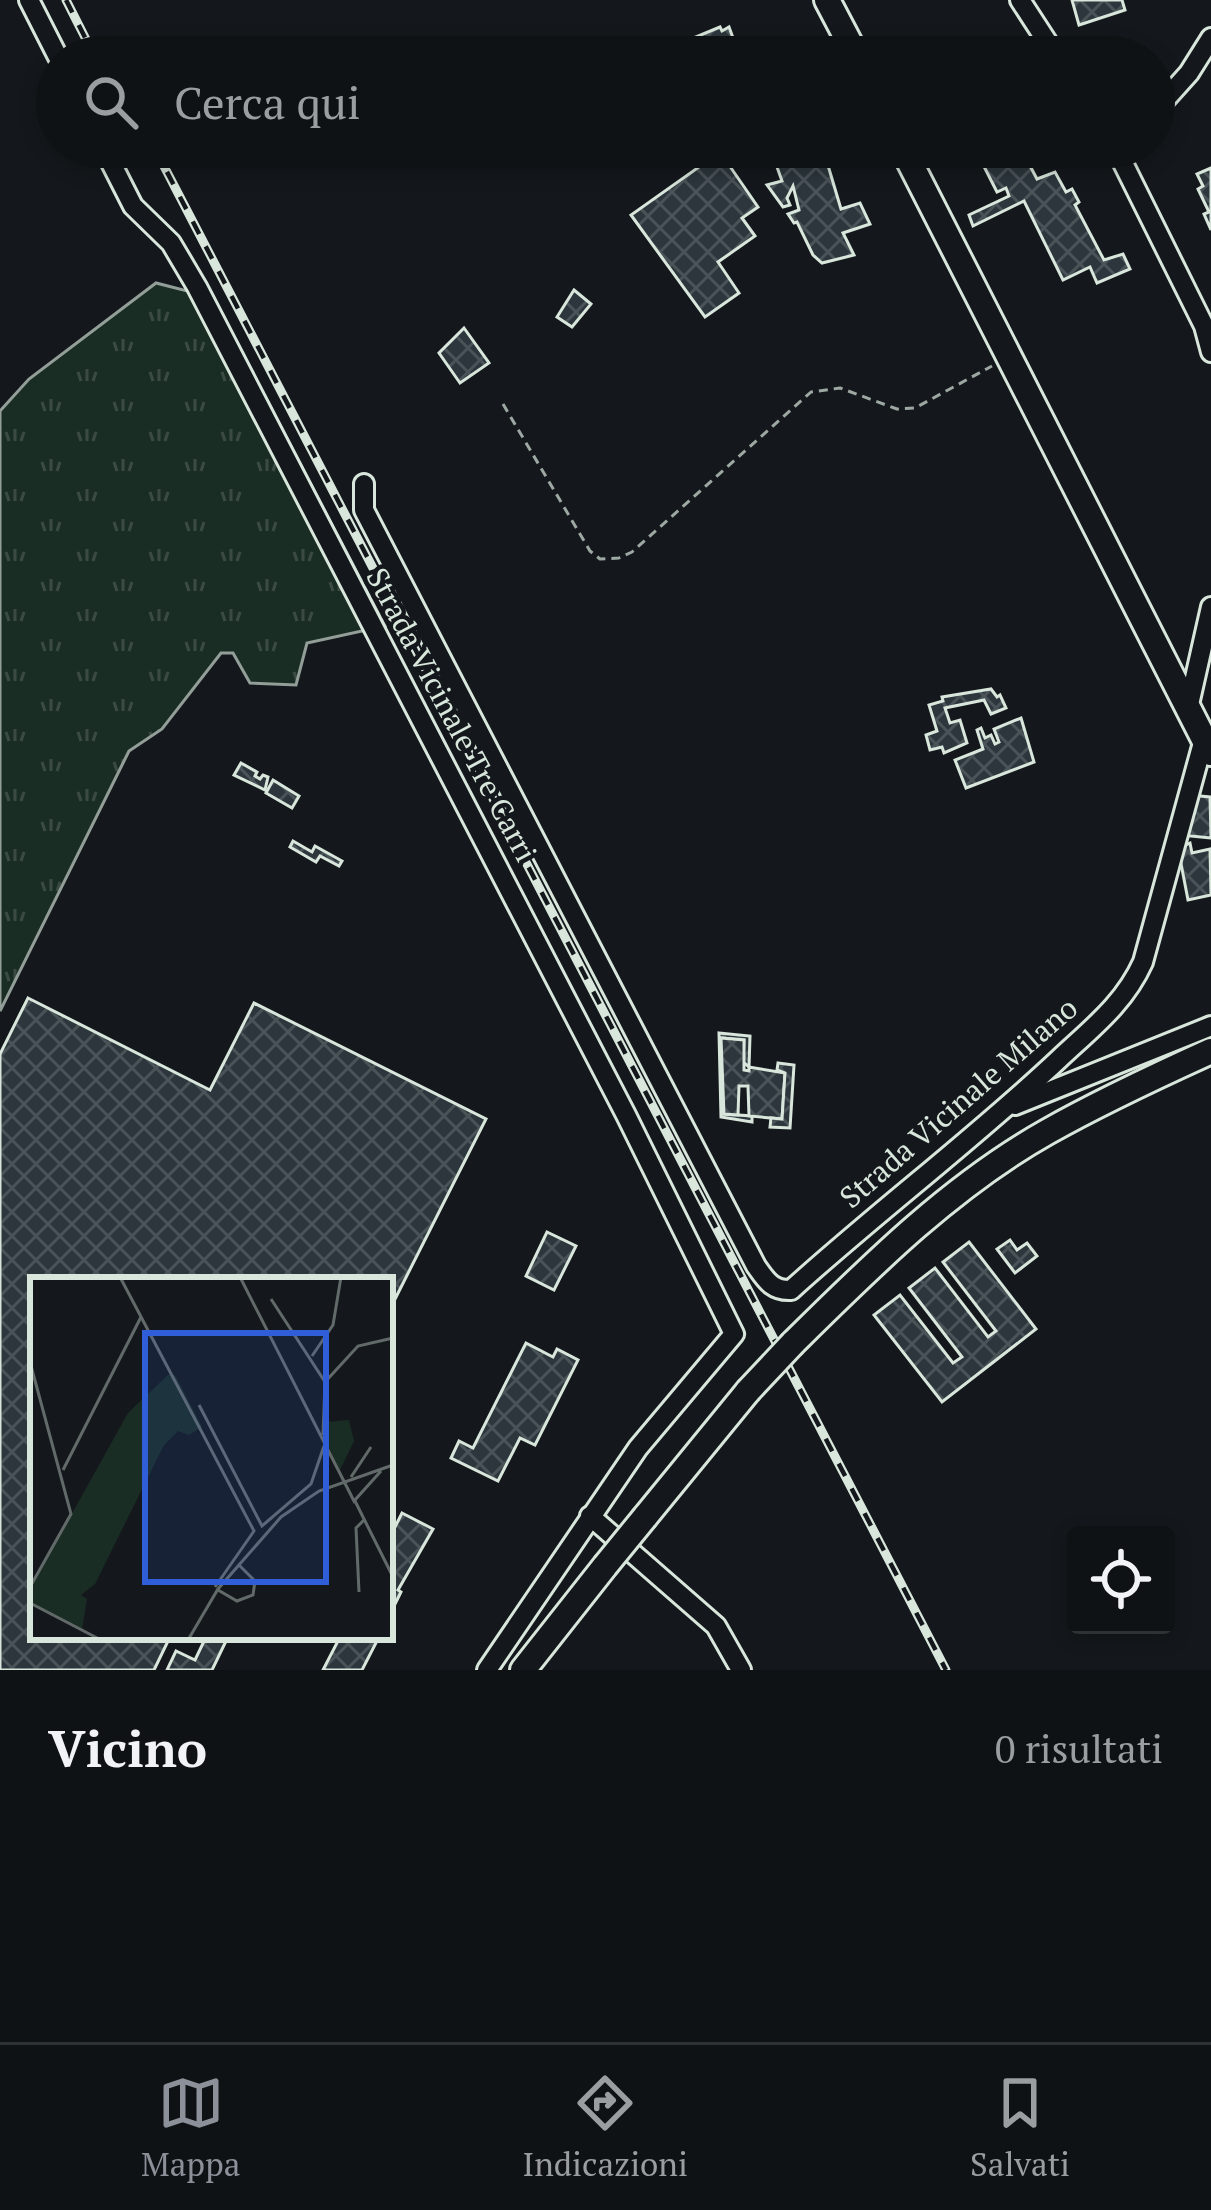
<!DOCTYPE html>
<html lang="it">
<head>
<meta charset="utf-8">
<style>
	:root { --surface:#0f1215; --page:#1d2022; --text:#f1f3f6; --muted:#9b9ea0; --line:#2f3234; --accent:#8c9099 }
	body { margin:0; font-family:"PT Serif",serif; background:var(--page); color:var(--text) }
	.controls { position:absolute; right:36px; bottom:36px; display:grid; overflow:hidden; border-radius:12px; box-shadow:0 6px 18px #0003 }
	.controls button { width:108px; height:108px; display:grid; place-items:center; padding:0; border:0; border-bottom:3px solid var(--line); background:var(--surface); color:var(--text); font:60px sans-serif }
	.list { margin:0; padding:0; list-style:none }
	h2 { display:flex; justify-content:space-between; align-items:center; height:156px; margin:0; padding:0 48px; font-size:51px }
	h2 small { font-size:39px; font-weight:400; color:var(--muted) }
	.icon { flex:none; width:66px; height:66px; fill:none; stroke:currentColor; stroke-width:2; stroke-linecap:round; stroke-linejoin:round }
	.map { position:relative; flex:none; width:1211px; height:1670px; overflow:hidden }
	.search { position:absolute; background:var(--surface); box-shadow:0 6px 18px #0003; left:36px; right:36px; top:36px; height:132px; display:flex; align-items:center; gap:30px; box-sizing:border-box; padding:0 42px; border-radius:66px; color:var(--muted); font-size:45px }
	.sheet { height:372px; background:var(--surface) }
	nav { display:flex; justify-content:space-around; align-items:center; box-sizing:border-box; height:168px; border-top:3px solid var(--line); background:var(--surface); font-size:33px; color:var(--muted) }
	nav a { display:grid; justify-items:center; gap:6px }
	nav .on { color:var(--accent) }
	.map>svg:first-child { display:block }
	.grass { fill:url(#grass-tufts); stroke:#939e99; stroke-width:3 }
	.building { fill:url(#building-cross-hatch); stroke:#d8e6dc; stroke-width:3 }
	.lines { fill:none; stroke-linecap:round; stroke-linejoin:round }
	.minor-casing { stroke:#d8e6dc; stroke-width:24 }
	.major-casing { stroke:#d8e6dc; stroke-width:30 }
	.path { stroke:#9da8a2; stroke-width:3; stroke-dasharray:9 6; stroke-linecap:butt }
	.minor { stroke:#14181c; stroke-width:18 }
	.major { stroke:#14181c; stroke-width:24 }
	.rail-casing { stroke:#d8e6dc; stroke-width:9 }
	.rail { stroke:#14181c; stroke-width:4.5; stroke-dasharray:14; stroke-linecap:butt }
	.major-bridge-casing { stroke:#d8e6dc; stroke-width:30; stroke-linecap:butt }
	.major-bridge { stroke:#14181c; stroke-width:24 }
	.labels { text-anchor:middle; stroke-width:9; stroke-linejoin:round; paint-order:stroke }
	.street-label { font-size:30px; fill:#d8e6dc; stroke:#14181c }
	.inset-road { fill:none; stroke:#626a69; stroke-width:3 }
	.view { fill:#305dd8; fill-opacity:0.15; stroke:#305dd8; stroke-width:6 }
	.inset-edge { fill:none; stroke:#d8e6dc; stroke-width:6 }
</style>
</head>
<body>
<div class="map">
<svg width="1211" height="1670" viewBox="0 0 1211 1670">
	<defs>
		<pattern id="grass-tufts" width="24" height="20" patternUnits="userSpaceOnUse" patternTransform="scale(3)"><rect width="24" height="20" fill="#1a2d24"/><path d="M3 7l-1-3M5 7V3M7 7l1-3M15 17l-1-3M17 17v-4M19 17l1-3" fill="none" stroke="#3b4b43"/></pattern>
		<pattern id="building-cross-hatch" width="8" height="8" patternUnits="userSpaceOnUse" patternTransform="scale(3)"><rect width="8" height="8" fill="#2c363c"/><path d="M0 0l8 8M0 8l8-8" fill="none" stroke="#4a5358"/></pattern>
	</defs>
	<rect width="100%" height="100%" fill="#14181c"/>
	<polygon class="grass" points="205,282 385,626 307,643 296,685 250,683 233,653 221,653 162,729 129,751 0,1011 0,411 29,379 156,283 187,291"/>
	<g class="building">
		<polygon points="1072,0 1122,0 1125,10 1079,25"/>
		<polygon points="720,27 722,31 729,27 740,57 694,57 686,41"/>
		<polygon points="974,147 1020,147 1037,179 1055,172 1066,192 1072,189 1079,202 1075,205 1104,260 1123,254 1130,269 1097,283 1090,267 1063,280 1024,201 973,226 969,215 1009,196 1006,188 997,192"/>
		<polygon points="720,152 758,207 742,218 755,236 718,262 739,293 705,317 631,215"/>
		<polygon points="824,152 841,209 860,203 870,224 843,233 854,255 822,263 813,255 797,222 794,223 788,214 799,210 793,186 787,198 790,205 783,207 767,185 782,181 777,167"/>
		<polygon points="1211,168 1211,230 1204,214 1209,212 1198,189 1203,186 1197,174"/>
		<polygon points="574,290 591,304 572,327 557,317"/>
		<polygon points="464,328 489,363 460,383 439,353"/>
		<polygon points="991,689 997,697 1000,695 1006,708 991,714 984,700 945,708 950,723 960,720 967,743 944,753 942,747 930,750 926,735 937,731 929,705 943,701 942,697"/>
		<polygon points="1021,718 1034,762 966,788 955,760 983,749 977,730 981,728 985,738 991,735 995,744 999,742 994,729"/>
		<polygon points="241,763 257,772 255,776 260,779 263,775 268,777 265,790 234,775"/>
		<polygon points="273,780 299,796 292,808 266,793"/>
		<polygon points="1190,795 1210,797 1211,838 1180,835"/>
		<polygon points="293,841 312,852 315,846 342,861 339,866 320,856 316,862 290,847"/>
		<polygon points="1190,843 1192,853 1210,849 1211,895 1188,900 1178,848"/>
		<polygon points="28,998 210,1090 254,1003 486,1119 390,1309 390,1280 33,1280 33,1637 170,1637 154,1670 0,1670 0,1054"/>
		<polygon points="719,1033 750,1036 749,1067 743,1062 744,1040 721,1038 724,1114 752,1116 752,1122 721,1117"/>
		<polygon points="721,1038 744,1040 744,1070 749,1071 749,1067 785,1073 782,1119 749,1116 748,1086 739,1086 738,1115 724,1114"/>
		<polygon points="778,1063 794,1065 790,1128 770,1127 771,1118 782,1119 785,1073 777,1070"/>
		<polygon points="547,1232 576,1246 554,1290 526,1276"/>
		<polygon points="1010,1240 1017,1250 1027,1243 1037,1256 1015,1273 997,1249"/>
		<polygon points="969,1242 1036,1329 942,1402 874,1315 900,1295 953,1363 962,1357 909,1288 935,1268 988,1337 996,1331 943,1262"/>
		<polygon points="526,1343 553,1357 557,1349 578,1360 535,1445 520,1438 498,1481 451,1458 459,1441 473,1448"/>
		<polygon points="402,1513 433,1529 398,1590 401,1592 390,1614 390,1537"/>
		<polygon points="206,1637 228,1637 212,1670 167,1670 176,1651 195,1660"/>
		<polygon points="340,1637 379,1637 362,1670 323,1670"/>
	</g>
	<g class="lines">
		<g class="minor-casing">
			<g id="minor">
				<polyline points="29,0 58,57"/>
				<polyline points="1020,0 1057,57"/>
				<polyline points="1154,112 1189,73 1211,38"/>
				<polyline points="103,147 133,206 171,243 197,287 626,1115 734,1334 638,1448 487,1670"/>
				<polyline points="1115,147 1204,326 1211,352"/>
				<path d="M364 484V510L756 1266C766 1280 772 1291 791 1290 878 1211 973 1140 1059 1059 1092 1028 1124 1004 1143 962L1204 739"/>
				<polyline points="1188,709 1211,607"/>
				<polyline points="1015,1105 1211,1026"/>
				<polyline points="590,1516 716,1626 741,1670"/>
			</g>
		</g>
		<g class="major-casing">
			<g id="major">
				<polyline points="827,0 857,57"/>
				<polyline points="902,147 1211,753"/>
				<path d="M793 1343C871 1266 951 1186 1047 1132 1100 1102 1156 1076 1211 1051"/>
				<polyline points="645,1517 748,1391"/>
				<polyline points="523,1670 605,1566"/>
			</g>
		</g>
		<polyline class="path" points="503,404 590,551 600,559 619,558 632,552 811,392 840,388 897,409 915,408 992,366"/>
		<use href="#minor" class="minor"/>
		<use href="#major" class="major"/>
		<g class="rail-casing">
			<g id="rail">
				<polyline points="66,0 95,57"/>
				<polyline points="154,147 946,1670"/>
			</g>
		</g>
		<use href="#rail" class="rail"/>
		<g class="major-bridge-casing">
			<g id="major-bridge">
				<polyline points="748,1391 793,1343"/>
				<polyline points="605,1566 645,1517"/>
			</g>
		</g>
		<use href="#major-bridge" class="major-bridge"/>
	</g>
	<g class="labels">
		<g class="street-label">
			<text transform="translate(451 715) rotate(62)" y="10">Strada Vicinale Tre Carri</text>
			<text transform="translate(959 1103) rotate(-41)" y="10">Strada Vicinale Milano</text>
		</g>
	</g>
	<g transform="translate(30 1277)">
		<rect width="363" height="363" fill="#14181c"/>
		<path d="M138 98H145L172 150 159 158 148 154 134 168 65 307 51 318 57 322 52 352 0 326V312L98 136Z" fill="#1a2d24"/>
		<path d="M319 143 324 164 310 193 294 161 297 145Z" fill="#1a2d24"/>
		<path class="inset-road" d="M90 0 224 254 185 310M210 0 324 224 351 194M241 22 295 105 293 158M282 79 303 48 311 0M0 85 41 237 0 310M295 105 328 69 363 61M169 128 232 249 281 207 294 169M33 193 111 40M321 200 341 170M325 224 363 300M188 313 207 324 223 318 225 304 210 289M329 315 326 251 334 243M0 326 71 363M158 363 188 312 251 240 289 214 363 188"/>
		<path class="view" d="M115 56H296V305H115Z"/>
		<rect width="363" height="363" class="inset-edge"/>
	</g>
</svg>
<div class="controls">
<button><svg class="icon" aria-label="locate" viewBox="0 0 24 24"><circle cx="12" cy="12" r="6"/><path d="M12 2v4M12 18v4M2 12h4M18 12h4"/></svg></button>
</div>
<div class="search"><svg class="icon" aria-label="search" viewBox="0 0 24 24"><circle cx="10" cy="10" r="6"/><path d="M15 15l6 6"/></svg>Cerca qui</div>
</div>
<section class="sheet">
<h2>Vicino<small>0 risultati</small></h2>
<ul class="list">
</ul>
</section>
<nav>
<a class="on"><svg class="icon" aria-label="map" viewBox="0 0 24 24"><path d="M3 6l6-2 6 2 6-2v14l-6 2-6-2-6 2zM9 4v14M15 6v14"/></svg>Mappa</a>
<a><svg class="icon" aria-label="directions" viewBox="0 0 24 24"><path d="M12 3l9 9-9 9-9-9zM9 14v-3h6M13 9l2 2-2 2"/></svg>Indicazioni</a>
<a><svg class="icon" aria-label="saved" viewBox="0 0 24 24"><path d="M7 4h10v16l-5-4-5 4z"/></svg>Salvati</a>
</nav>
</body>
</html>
